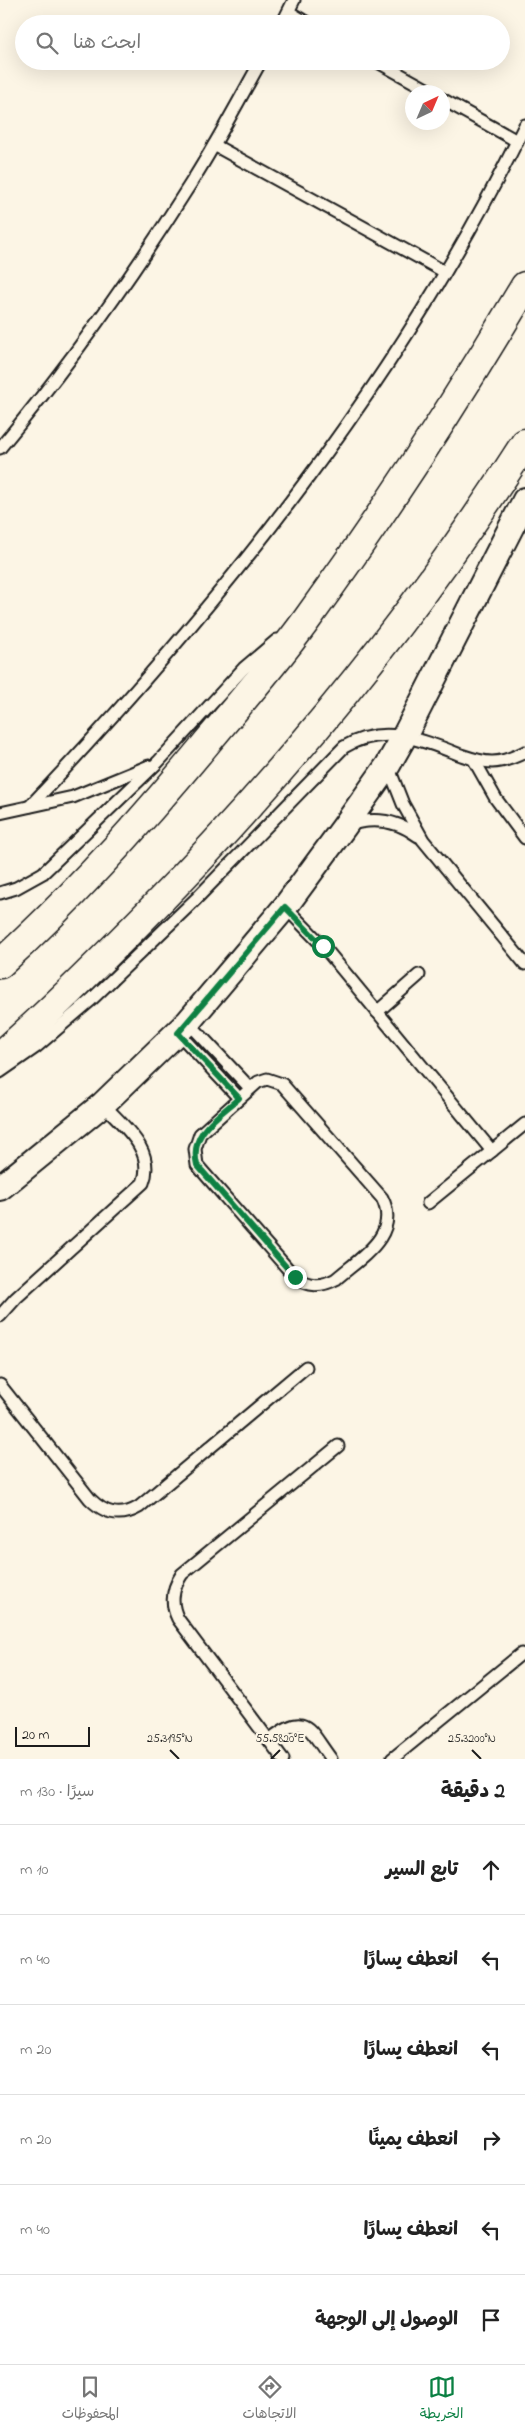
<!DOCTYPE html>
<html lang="ar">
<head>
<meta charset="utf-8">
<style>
	:root { --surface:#fff; --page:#f2f2f2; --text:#222; --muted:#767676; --line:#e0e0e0; --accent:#0b8043 }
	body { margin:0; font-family:"Indie Flower","Playpen Sans Arabic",sans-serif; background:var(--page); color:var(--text); direction:rtl }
	.compass { position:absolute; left:405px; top:85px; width:45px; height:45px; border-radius:50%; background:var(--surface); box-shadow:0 5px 20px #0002; rotate:44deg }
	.scale { position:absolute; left:15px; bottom:12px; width:75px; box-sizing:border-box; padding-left:5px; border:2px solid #1c1c1c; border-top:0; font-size:14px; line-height:18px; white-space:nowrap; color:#1c1c1c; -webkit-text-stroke:4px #fcf5e5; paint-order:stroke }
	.stop { position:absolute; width:15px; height:15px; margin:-11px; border:4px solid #0b8043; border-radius:50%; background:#fff }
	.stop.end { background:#0b8043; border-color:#fff; box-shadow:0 1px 5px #0008 }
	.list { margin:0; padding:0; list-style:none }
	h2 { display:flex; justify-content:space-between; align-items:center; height:65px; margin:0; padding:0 20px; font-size:21px }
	h2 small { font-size:16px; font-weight:400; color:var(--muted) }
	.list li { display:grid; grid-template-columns:32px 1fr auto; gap:15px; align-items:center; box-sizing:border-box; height:90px; padding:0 20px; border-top:1px solid var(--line) }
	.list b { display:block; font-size:19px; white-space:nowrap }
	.list em { font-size:16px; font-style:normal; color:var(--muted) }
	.icon { flex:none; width:28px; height:28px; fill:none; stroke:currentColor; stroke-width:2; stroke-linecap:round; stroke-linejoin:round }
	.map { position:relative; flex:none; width:525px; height:1759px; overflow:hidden; direction:ltr }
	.search { position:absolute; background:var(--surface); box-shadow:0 5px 20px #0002; left:15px; right:15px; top:15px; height:55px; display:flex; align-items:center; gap:12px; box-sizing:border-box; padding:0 18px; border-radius:28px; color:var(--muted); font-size:19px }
	.sheet { height:605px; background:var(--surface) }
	nav { display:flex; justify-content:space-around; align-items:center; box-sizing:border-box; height:70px; border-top:1px solid var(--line); background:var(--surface); font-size:14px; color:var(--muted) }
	nav a { display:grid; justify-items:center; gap:2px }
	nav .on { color:var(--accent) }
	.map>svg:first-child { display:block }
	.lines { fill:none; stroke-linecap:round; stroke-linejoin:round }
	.service-casing { stroke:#1c1c1c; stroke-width:15 }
	.minor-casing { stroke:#1c1c1c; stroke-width:28 }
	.tertiary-casing { stroke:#1c1c1c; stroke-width:31 }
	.service { stroke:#fcf5e5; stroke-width:11 }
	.minor { stroke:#fcf5e5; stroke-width:24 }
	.tertiary { stroke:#fcf5e5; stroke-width:28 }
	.route { stroke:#0b8043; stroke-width:6 }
	.ticks { fill:none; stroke:#1c1c1c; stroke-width:2 }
	.ticks-label { font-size:12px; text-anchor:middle; fill:#1c1c1c; stroke:#fcf5e5; stroke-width:4.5; stroke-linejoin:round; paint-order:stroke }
</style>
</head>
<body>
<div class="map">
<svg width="525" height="1759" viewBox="0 0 525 1759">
	<rect width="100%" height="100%" fill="#fcf5e5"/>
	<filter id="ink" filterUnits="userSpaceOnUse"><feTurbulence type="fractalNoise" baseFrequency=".02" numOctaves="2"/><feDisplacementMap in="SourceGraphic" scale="10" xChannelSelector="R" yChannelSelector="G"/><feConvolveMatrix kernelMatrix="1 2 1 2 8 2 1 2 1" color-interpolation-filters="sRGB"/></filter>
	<g filter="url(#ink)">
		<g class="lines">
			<g class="service-casing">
				<g id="service">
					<polyline points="289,12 309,24"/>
					<polyline points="282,24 294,0"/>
					<polyline points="376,61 432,92"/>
					<polyline points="442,99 517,141"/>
					<polyline points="214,145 445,272"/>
					<path d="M0 448C70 364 133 275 191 183 216 144 238 102 261 61"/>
					<polyline points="474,760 496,799 525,838"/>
					<polyline points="388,766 403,804 423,840 525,964"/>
					<path d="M30 806C223 602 401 379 525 125"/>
					<polyline points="0,813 73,797 149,766"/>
					<path d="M348 825C373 817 397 820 418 836"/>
					<polyline points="0,893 16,888 43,873 158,762 244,668 277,640"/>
					<polyline points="285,907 323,946 492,1151"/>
					<polyline points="377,1012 419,975"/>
					<polyline points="188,1022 250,1088"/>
					<polyline points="178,1033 239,1098"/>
					<path d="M0 1072 36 1047 91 1000 196 899 344 747C382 724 420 739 458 754 470 758 479 762 492 762 503 762 515 757 525 752"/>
					<path d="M267 1079 282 1084 382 1198C401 1235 360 1258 336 1279 321 1287 309 1287 295 1277L197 1165 195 1149 200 1134 258 1082Z"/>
					<polyline points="428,1203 525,1124"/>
					<path d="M0 1316 16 1298 143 1183C156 1150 123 1126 103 1104"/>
					<path d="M0 1385 90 1499C105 1514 120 1518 139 1507L306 1367"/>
					<path d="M269 1740C307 1711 307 1727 331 1759"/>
					<path d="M283 1759 178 1619C170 1603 172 1589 182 1574L338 1446"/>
					<polyline points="392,1759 521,1654"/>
				</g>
			</g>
			<g class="minor-casing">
				<polyline id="minor" points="0,1188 103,1104 188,1022 285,907 344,827 388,765 405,735 525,500"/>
			</g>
			<g class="tertiary-casing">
				<g id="tertiary">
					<path d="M0 964C76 895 144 819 209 740 243 699 279 659 310 615 387 509 458 399 525 286"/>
					<path d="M0 1056C53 1009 103 959 152 909 292 766 418 612 525 443"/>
				</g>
			</g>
			<use href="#service" class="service"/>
			<use href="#minor" class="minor"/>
			<use href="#tertiary" class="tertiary"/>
		</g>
	</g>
	<g class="lines" filter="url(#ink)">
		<path class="route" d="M295 1277 197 1165C189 1132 218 1117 239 1098L178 1033 285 907 323 946"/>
	</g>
	<path class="ticks" d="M170 1750 179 1759M472 1750 481 1759M271 1759 280 1750"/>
	<g class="ticks-label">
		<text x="280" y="1742">55.5820°E</text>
		<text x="170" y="1742">25.3195°N</text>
		<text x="472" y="1742">25.3200°N</text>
	</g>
</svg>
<svg class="compass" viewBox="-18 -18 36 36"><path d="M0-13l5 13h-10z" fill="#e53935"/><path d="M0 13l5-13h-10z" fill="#767676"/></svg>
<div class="scale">20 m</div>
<div class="stop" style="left:323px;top:946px"></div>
<div class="stop end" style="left:295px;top:1277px"></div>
<div class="search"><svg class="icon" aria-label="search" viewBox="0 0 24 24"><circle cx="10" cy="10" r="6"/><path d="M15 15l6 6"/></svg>ابحث هنا</div>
</div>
<section class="sheet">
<h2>2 دقيقة<small>سيرًا · 130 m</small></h2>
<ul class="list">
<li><svg class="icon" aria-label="ahead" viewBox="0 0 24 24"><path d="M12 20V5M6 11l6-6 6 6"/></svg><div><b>تابع السير</b></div><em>10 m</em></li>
<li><svg class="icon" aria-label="left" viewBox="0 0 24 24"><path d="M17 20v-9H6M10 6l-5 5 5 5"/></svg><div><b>انعطف يسارًا</b></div><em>40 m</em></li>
<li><svg class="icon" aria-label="left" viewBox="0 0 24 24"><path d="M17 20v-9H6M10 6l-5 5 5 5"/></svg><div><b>انعطف يسارًا</b></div><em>20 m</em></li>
<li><svg class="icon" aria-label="right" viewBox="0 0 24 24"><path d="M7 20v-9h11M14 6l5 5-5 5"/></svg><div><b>انعطف يمينًا</b></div><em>20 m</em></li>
<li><svg class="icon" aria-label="left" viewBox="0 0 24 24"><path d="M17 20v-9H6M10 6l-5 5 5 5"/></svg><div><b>انعطف يسارًا</b></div><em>40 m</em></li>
<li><svg class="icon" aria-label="arrive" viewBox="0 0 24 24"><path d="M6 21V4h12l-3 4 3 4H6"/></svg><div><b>الوصول إلى الوجهة</b></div></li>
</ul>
</section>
<nav>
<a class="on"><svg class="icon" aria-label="map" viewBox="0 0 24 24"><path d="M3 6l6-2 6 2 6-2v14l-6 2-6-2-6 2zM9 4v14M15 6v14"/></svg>الخريطة</a>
<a><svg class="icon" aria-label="directions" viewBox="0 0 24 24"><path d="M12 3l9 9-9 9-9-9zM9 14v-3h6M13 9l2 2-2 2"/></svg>الاتجاهات</a>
<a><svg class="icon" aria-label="saved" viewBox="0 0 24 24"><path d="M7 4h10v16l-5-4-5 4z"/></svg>المحفوظات</a>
</nav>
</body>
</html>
